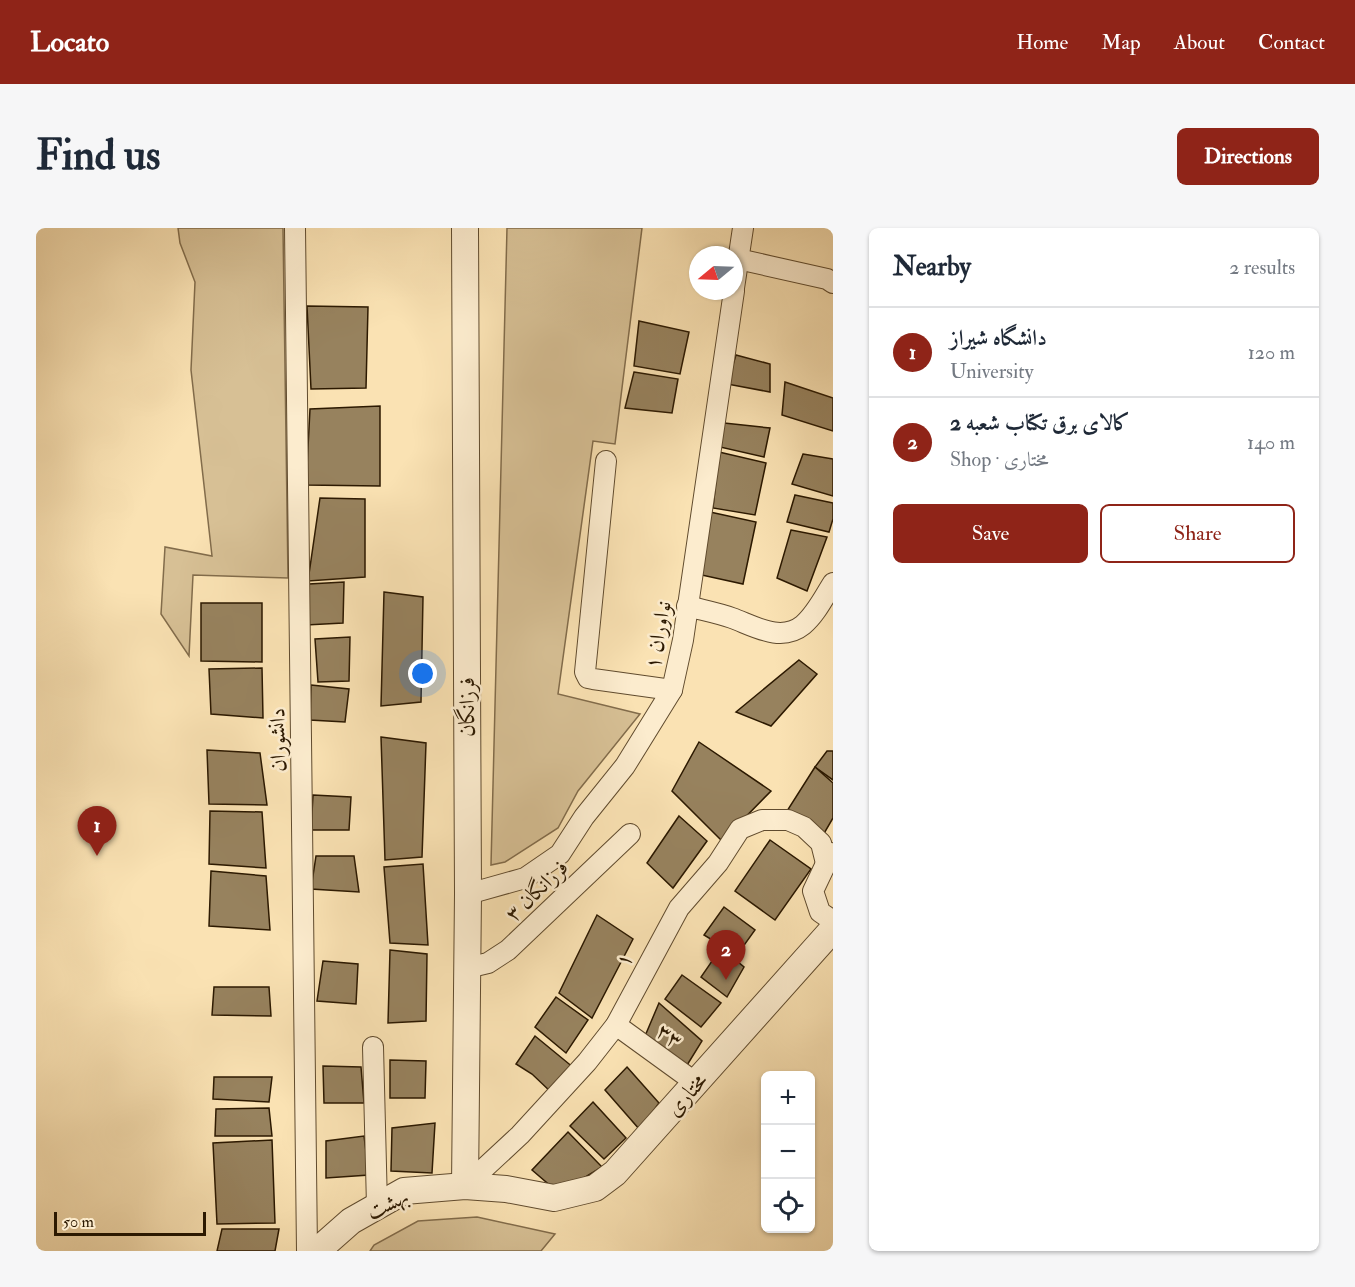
<!DOCTYPE html>
<html lang="en">
<head>
<meta charset="utf-8">
<style>
	:root { --surface:#fff; --page:#f6f6f7; --text:#1f2937; --muted:#747a83; --line:#e0e1e3; --accent:#8f2418 }
	body { margin:0; font-family:"IM FELL Double Pica",Amiri,serif; background:var(--page); color:var(--text) }
	.controls { position:absolute; right:18px; bottom:18px; display:grid; overflow:hidden; border-radius:9px; box-shadow:0 2px 4px #0004 }
	.controls button { width:54px; height:54px; display:grid; place-items:center; padding:0; border:0; border-bottom:2px solid var(--line); background:var(--surface); color:var(--text); font:30px sans-serif }
	.compass { position:absolute; left:653px; top:18px; width:54px; height:54px; border-radius:50%; background:var(--surface); box-shadow:0 2px 4px #0004; rotate:251deg }
	.scale { position:absolute; left:18px; bottom:15px; width:152px; box-sizing:border-box; padding-left:6px; border:3px solid #2c1901; border-top:0; font-size:16px; line-height:21px; white-space:nowrap; color:#2c1901; -webkit-text-stroke:4px #fcecce; paint-order:stroke }
	.you { position:absolute; left:387px; top:446px; width:21px; height:21px; margin:-15px; border:4px solid #fff; border-radius:50%; background:#1a73e8; box-shadow:0 0 0 9px #1a73e833 }
	.badge { display:grid; place-items:center; width:39px; height:39px; border-radius:50%; background:var(--accent); color:#fff; font-size:20px; font-weight:700 }
	.pin { position:absolute; translate:-50% -50px; filter:drop-shadow(0 2px 3px #0008) }
	.pin::after { content:''; position:absolute; top:32px; width:21px; height:18px; background:inherit; clip-path:polygon(0 0,100% 0,50% 100%) }
	.list { margin:0; padding:0; list-style:none }
	h2 { display:flex; justify-content:space-between; align-items:center; height:78px; margin:0; padding:0 24px; font-size:26px }
	h2 small { font-size:20px; font-weight:400; color:var(--muted) }
	.list li { display:grid; grid-template-columns:39px 1fr auto; gap:18px; align-items:center; box-sizing:border-box; height:90px; padding:0 24px; border-top:2px solid var(--line) }
	.list b { display:block; font-size:22px; white-space:nowrap }
	.list p { margin:0; font-size:20px; white-space:nowrap; color:var(--muted) }
	.list em { font-size:20px; font-style:normal; color:var(--muted) }
	.actions { display:flex; gap:12px; padding:18px 24px }
	.actions a { flex:1; padding:14px 0; border:2px solid var(--accent); border-radius:9px; text-align:center; font-size:21px; color:var(--accent) }
	.actions .main { background:var(--accent); color:#fff }
	.icon { flex:none; width:33px; height:33px; fill:none; stroke:currentColor; stroke-width:2; stroke-linecap:round; stroke-linejoin:round }
	.map { position:relative; flex:none; width:797px; height:1023px; overflow:hidden; border-radius:9px }
	header { display:flex; align-items:center; gap:36px; box-sizing:border-box; height:84px; padding:0 30px; background:var(--accent); color:#fff }
	header strong { font-size:28px }
	nav { display:flex; gap:33px; margin-inline-start:auto; font-size:21px }
	.intro { display:flex; align-items:center; justify-content:space-between; box-sizing:border-box; height:144px; padding:0 36px }
	h1 { margin:0; font-size:42px }
	.button { padding:15px 27px; border-radius:9px; background:var(--accent); color:#fff; font-size:21px; font-weight:700 }
	main { display:flex; gap:36px; padding:0 36px }
	aside { flex:1; background:var(--surface); border-radius:9px; box-shadow:0 2px 4px #0004 }
	.map>svg:first-child { display:block }
	.green { fill:#d7c095; stroke:#826c4b; stroke-width:1.5 }
	.building { fill:#97825e; stroke:#2c1901; stroke-width:1.5 }
	.lines { fill:none; stroke-linecap:round; stroke-linejoin:round }
	.minor-casing { stroke:#604b2e; stroke-width:22 }
	.tertiary-casing { stroke:#604b2e; stroke-width:28 }
	.minor { stroke:#fcecce; stroke-width:20 }
	.tertiary { stroke:#fcecce; stroke-width:26 }
	.labels { text-anchor:middle; stroke-width:5; stroke-linejoin:round; paint-order:stroke }
	.street-label { font-size:22px; fill:#2c1901; stroke:#fcecce }
</style>
</head>
<body>
<header>
<strong>Locato</strong>
<nav><a>Home</a><a>Map</a><a>About</a><a>Contact</a></nav>
</header>
<div class="intro"><h1>Find us</h1><a class="button">Directions</a></div>
<main>
<div class="map">
<svg width="797" height="1023" viewBox="0 0 797 1023">
	<rect width="100%" height="100%" fill="#fae2b3"/>
	<filter id="stains"><feTurbulence type="fractalNoise" baseFrequency=".00333" numOctaves="4"/><feColorMatrix values="0 0 0 0 .2 0 0 0 0 .09 0 0 0 0 .02 0 0 0 .5 -.17"/></filter>
	<radialGradient id="worn" r=".72"><stop offset=".6" stop-color="#630" stop-opacity="0"/><stop offset="1" stop-color="#630" stop-opacity=".3"/></radialGradient>
	<g class="green">
		<polygon points="142,0 247,0 252,350 157,347 153,428 125,386 129,319 176,328 155,142 159,54 144,15"/>
		<polygon points="471,0 606,0 579,216 557,213 522,466 604,486 542,563 522,600 469,634 455,637"/>
		<polygon points="441,989 519,1006 505,1023 334,1023 338,1017 382,993"/>
	</g>
	<g class="building">
		<polygon points="271,78 332,79 330,160 275,161"/>
		<polygon points="603,93 653,104 644,146 598,138"/>
		<polygon points="700,127 734,136 734,164 691,156"/>
		<polygon points="598,144 642,151 636,185 589,180"/>
		<polygon points="749,154 797,170 797,203 746,187"/>
		<polygon points="344,178 344,258 270,257 274,181"/>
		<polygon points="688,195 734,200 728,229 684,219"/>
		<polygon points="683,224 730,235 719,287 677,280"/>
		<polygon points="767,226 797,231 797,268 756,256"/>
		<polygon points="759,267 797,275 797,291 793,304 751,294"/>
		<polygon points="284,270 329,271 329,349 272,353"/>
		<polygon points="674,284 720,294 707,356 661,346"/>
		<polygon points="755,302 791,309 771,363 741,350"/>
		<polygon points="308,354 307,395 270,397 273,356"/>
		<polygon points="348,364 387,369 385,474 345,478"/>
		<polygon points="165,375 226,375 226,434 165,433"/>
		<polygon points="314,409 313,453 282,454 279,411"/>
		<polygon points="763,432 781,446 735,498 700,484"/>
		<polygon points="226,440 227,490 175,486 173,441"/>
		<polygon points="275,457 313,461 309,494 274,492"/>
		<polygon points="345,509 390,515 386,629 349,632"/>
		<polygon points="663,514 735,563 686,613 636,563"/>
		<polygon points="171,522 224,525 231,577 173,576"/>
		<polygon points="791,523 797,523 797,552 779,539"/>
		<polygon points="779,539 797,555 797,590 786,609 751,583"/>
		<polygon points="277,567 315,569 313,602 275,602"/>
		<polygon points="174,583 226,584 230,640 173,636"/>
		<polygon points="643,588 671,613 637,660 611,635"/>
		<polygon points="734,612 775,641 739,692 699,663"/>
		<polygon points="280,628 318,628 323,664 275,661"/>
		<polygon points="387,636 392,717 354,715 348,639"/>
		<polygon points="175,643 230,648 234,702 173,698"/>
		<polygon points="688,679 719,702 701,727 668,707"/>
		<polygon points="561,687 597,711 556,790 523,765"/>
		<polygon points="685,720 708,739 691,769 665,749"/>
		<polygon points="354,722 391,726 390,793 352,795"/>
		<polygon points="287,733 322,736 320,776 281,773"/>
		<polygon points="646,747 685,775 665,799 629,771"/>
		<polygon points="178,759 233,759 235,788 176,787"/>
		<polygon points="520,769 552,792 530,825 499,799"/>
		<polygon points="623,775 666,813 648,842 609,808"/>
		<polygon points="499,808 538,840 517,866 496,846 480,836"/>
		<polygon points="354,832 390,833 389,870 354,870"/>
		<polygon points="287,838 325,839 328,875 288,875"/>
		<polygon points="591,839 623,875 604,902 569,862"/>
		<polygon points="178,849 236,849 233,874 177,871"/>
		<polygon points="557,874 590,910 568,931 534,898"/>
		<polygon points="233,880 236,908 179,908 180,881"/>
		<polygon points="399,895 396,945 355,943 356,900"/>
		<polygon points="532,904 566,939 523,965 496,942"/>
		<polygon points="328,908 333,947 290,950 290,913"/>
		<polygon points="236,912 239,995 181,996 177,915"/>
		<polygon points="186,1001 243,1001 239,1023 181,1023"/>
	</g>
	<g class="lines">
		<g class="minor-casing">
			<g id="minor">
				<polyline points="259,0 271,1023"/>
				<polyline points="702,31 791,51 797,55"/>
				<polyline points="698,60 707,0"/>
				<polyline points="570,233 549,444 552,450 557,451 636,462"/>
				<path d="M651 378C666 382 682 385 696 390 718 398 745 415 767 397 780 386 788 369 797 355"/>
				<polyline points="795,625 777,663 784,684 797,693"/>
				<polyline points="432,666 489,650 524,626 548,589 589,538 636,462 647,412 698,63"/>
				<polyline points="431,740 452,735 472,722 594,606"/>
				<polyline points="580,797 660,855"/>
				<polyline points="337,819 341,978"/>
				<polyline points="429,958 484,907 551,834 580,797 643,680 682,635 704,601 726,592 752,592 768,599 785,615 790,635"/>
			</g>
		</g>
		<g class="tertiary-casing">
			<g id="tertiary">
				<polyline points="429,958 432,666 429,0"/>
				<polyline points="281,1023 315,993 368,963 429,958 470,961 518,970 559,960 579,945 797,701"/>
			</g>
		</g>
		<use href="#minor" class="minor"/>
		<use href="#tertiary" class="tertiary"/>
	</g>
	<g class="labels">
		<g class="street-label">
			<text transform="translate(621 407) rotate(-80)" y="8">نواوران ۱</text>
			<text transform="translate(430 479) rotate(-90)" y="8">فرزانگان</text>
			<text transform="translate(241 512) rotate(-91)" y="8">دانشوران</text>
			<text transform="translate(500 662) rotate(-44)" y="8">فرزانگان ۳</text>
			<text transform="translate(587 731) rotate(-62)" y="8">۱</text>
			<text transform="translate(634 807) rotate(36)" y="8">۳۳</text>
			<text transform="translate(650 866) rotate(-48)" y="8">مختاری</text>
			<text transform="translate(351 975) rotate(-25)" y="8">بهشت</text>
		</g>
	</g>
	<rect width="100%" height="100%" filter="url(#stains)"/>
	<rect width="100%" height="100%" fill="url(#worn)"/>
</svg>
<div class="controls">
<button>+</button>
<button>−</button>
<button><svg class="icon" aria-label="locate" viewBox="0 0 24 24"><circle cx="12" cy="12" r="6"/><path d="M12 2v4M12 18v4M2 12h4M18 12h4"/></svg></button>
</div>
<svg class="compass" viewBox="-18 -18 36 36"><path d="M0-13l5 13h-10z" fill="#e53935"/><path d="M0 13l5-13h-10z" fill="#747a83"/></svg>
<div class="scale">50 m</div>
<div class="you"></div>
<div class="pin badge" style="left:61px;top:628px">1</div>
<div class="pin badge" style="left:690px;top:752px">2</div>
</div>
<aside>
<h2>Nearby<small>2 results</small></h2>
<ul class="list">
<li><span class="badge">1</span><div><b>دانشگاه شیراز</b><p>University</p></div><em>120 m</em></li>
<li><span class="badge">2</span><div><b>کالای برق تکتاب شعبه 2</b><p>Shop · مختاری</p></div><em>140 m</em></li>
</ul>
<div class="actions"><a class="main">Save</a><a>Share</a></div>
</aside>
</main>
</body>
</html>
